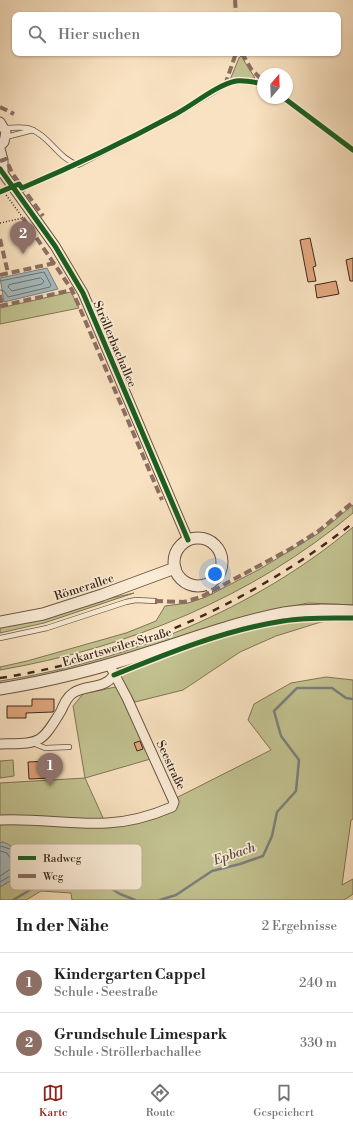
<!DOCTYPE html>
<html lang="de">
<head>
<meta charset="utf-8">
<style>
	:root { --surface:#fff; --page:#f2f2f2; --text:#202124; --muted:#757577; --line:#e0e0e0; --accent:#8f2418 }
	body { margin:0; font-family:"Libre Bodoni",serif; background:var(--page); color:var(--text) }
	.compass { position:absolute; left:257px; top:68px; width:36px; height:36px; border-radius:50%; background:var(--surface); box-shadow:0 1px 3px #0004; rotate:19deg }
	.you { position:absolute; left:215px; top:574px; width:14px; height:14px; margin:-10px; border:3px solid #fff; border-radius:50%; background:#1a73e8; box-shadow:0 0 0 6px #1a73e833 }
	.badge { display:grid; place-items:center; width:26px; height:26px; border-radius:50%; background:var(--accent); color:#fff; font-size:13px; font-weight:700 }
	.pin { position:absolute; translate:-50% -33px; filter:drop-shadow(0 1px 2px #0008) }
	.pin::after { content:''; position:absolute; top:21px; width:14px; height:12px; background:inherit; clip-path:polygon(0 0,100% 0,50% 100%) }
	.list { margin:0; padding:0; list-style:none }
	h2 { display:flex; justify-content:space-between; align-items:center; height:52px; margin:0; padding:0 16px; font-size:17px }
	h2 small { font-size:13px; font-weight:400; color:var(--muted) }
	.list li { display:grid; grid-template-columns:26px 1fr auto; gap:12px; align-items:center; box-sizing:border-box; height:60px; padding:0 16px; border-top:1px solid var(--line) }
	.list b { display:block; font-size:15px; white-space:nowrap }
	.list p { margin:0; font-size:13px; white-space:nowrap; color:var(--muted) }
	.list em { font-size:13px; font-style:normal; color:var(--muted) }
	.icon { flex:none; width:22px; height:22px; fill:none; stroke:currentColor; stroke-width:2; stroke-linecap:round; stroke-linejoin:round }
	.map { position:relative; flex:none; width:353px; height:900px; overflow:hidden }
	.search { position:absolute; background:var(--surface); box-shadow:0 1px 3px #0004; left:12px; right:12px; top:12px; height:44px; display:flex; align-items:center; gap:10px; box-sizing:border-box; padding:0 14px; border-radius:8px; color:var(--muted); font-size:15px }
	.sheet { height:172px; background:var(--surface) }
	nav { display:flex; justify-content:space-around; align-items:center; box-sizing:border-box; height:56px; border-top:1px solid var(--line); background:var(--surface); font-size:11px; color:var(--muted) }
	nav a { display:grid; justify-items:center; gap:2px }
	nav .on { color:var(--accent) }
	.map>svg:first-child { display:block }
	.green { fill:#c2c290; stroke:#807556 }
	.water { fill:#a4babf; stroke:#7b807d }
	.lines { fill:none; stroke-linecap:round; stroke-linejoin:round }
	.shore { stroke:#70716d; stroke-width:1 }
	.stream { stroke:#7b807d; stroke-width:2.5 }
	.building { fill:#e3a77f; stroke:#3d281b }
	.service-casing { stroke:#6c5644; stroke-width:6 }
	.minor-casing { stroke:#6c5644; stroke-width:11 }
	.tertiary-casing { stroke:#6c5644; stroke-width:13 }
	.path { stroke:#3d281b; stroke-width:1.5; stroke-dasharray:1 2; stroke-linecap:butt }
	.service { stroke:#fbecd7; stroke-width:4.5 }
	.minor { stroke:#fbecd7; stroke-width:9 }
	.tertiary { stroke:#fbecd7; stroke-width:11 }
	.rail { stroke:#3d281b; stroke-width:2.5; stroke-dasharray:7 7; stroke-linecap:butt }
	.quiet { stroke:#8d6e63; stroke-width:4; stroke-dasharray:8 4; stroke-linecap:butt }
	.cycleway-casing { stroke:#fbecd7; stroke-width:8 }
	.cycleway { stroke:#1b5e20; stroke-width:5 }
	.labels { text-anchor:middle; stroke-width:3.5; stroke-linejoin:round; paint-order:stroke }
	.street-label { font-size:12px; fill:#3d281b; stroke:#fbecd7 }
	.water-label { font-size:13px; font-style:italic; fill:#574c44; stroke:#fbecd7 }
	.key { fill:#fbecd7; stroke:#c2b19f; stroke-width:1 }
	.key-label { font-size:11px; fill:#3d281b }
</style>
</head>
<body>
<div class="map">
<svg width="353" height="900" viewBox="0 0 353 900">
	<rect width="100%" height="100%" fill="#f9e2c1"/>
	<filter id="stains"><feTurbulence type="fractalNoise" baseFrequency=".005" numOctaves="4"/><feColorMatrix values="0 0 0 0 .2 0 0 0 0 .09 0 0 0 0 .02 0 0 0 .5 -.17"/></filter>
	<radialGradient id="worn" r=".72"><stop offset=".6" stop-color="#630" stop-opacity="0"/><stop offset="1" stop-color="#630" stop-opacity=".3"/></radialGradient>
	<g class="green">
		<polygon points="241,56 255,78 230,80 239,58"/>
		<polygon points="71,292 79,308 0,324 0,308"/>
		<path d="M353 505V513C253 597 128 648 0 670V667L27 661 126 633 156 621 165 606 188 603 206 597 260 569 319 533Z"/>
		<path d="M353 527V605L308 603 255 614 125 657 74 670 0 684V681C125 662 256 609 353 527Z"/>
		<polygon points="134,593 44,623 0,633 0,623"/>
		<polygon points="353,614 353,617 307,616 238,629 118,671 119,667 126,662 281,617"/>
		<path d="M306 620H335L321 622 276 636 240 652 183 690 135 702 118 677C177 649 242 629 306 620Z"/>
		<polygon points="326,677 353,680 353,819 351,820 342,885 353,879 353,894 344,900 72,900 71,893 41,891 26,900 0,900 0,887 20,875 3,842 0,843 0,822 106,826 175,809 176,798 271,750 248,720 254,704 291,683"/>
		<polygon points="120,686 154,758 85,778 104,820 0,819 0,783 85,778 73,706 83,694"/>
		<polygon points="13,760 14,776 0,778 0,761"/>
	</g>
	<g class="water">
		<polygon points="47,268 58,289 4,302 0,278"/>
		<path d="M3 842C14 846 24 856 24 869L20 875 0 887V843Z"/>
	</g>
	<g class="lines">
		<g class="shore">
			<polygon points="41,278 44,281 42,284 12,291 8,287 9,285"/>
			<polyline points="0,281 44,272 51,285 50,287 8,297 4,291 0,290"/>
			<polyline points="0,846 10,849 20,867 17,872 0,882"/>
			<polyline points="0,851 7,853 15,866 0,876"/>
		</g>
		<g class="stream">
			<polyline points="13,900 52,877 94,878 120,894 135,900"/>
			<polyline points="160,900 176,895 212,871 240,864 263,856 272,836 277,812 296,791 299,760 281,736 274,711 297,688 332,688 346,698 353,699"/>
		</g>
	</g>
	<g class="building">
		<polygon points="310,238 316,266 313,267 316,281 308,282 300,240"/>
		<polygon points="353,258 353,281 350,281 346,260"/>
		<polygon points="336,281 339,294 317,298 315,285"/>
		<polygon points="32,699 54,699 54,710 53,712 26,713 26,718 7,718 7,706 32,706"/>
		<polygon points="140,741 143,749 137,751 134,743"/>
		<polygon points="49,761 50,778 29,779 28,762"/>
	</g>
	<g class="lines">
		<g class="service-casing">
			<g id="service">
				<polyline points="284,98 353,150"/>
				<path d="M5 128C12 128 20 127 27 128 49 134 57 158 78 165L177 114 225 85 236 81H249L263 84"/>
				<polyline points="6,137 33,130"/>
				<polyline points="207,584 210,592"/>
				<polyline points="0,638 47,628 126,602 136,600 155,601"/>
				<polyline points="33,743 45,748 69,747"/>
			</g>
		</g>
		<g class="minor-casing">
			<g id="minor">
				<polyline points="0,122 6,132 4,142 0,146"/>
				<polyline points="0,149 3,160 3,173"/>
				<polyline points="0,169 55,246 83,293 188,540"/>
				<path d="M0 744C39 743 40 746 61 711 64 704 67 697 73 693 86 684 104 690 114 675"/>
				<path d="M0 820C36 818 71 825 107 823 130 822 151 816 172 807L174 802 127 698 109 664"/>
			</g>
		</g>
		<g class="tertiary-casing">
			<g id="tertiary">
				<circle cx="198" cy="562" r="24"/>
				<polyline points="0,622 43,614 102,595 175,568"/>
				<path d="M0 689C50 681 101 668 150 652 194 638 237 622 284 613 306 609 330 610 353 611"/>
			</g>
		</g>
		<polyline class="path" points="0,223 23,218 4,192"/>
		<use href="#service" class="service"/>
		<use href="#minor" class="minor"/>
		<use href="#tertiary" class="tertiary"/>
		<path class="rail" d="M0 678C129 658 251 603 353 523"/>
		<g class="quiet">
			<polyline points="235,0 236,15"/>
			<polyline points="242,53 251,69 263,81"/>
			<polyline points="225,85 236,53"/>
			<polyline points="0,107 14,114"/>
			<polyline points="0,161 6,159 12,173 43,216"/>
			<polyline points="23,218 72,290 162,500"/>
			<polyline points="0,239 8,273"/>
			<polyline points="0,275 55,263"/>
			<polyline points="0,295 2,305"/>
			<polyline points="0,306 72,290"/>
			<polyline points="155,601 184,602 201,597 292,548 320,530 353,502"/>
		</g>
		<g class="cycleway-casing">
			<g id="cycleway">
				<polyline points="284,98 353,150"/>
				<polyline points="0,169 55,246 83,293 188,540"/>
				<path d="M0 192 19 184 22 188C74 166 124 142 174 115 192 106 216 85 236 81 245 80 254 82 263 84"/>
				<path d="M114 675C168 653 225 630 283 621 306 617 329 618 353 618"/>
			</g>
		</g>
		<use href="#cycleway" class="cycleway"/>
	</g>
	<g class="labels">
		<g class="street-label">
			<text transform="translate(115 344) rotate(67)" y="4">Ströllerbachallee</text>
			<text transform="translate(84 587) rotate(-18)" y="4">Römerallee</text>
			<text transform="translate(117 647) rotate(-16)" y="4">Eckartsweiler Straße</text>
			<text transform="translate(171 765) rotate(65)" y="4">Seestraße</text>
		</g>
		<g class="water-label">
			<text transform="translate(234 853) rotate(-19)" y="5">Epbach</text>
		</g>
	</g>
	<rect x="10" y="844" width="132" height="46" rx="6" class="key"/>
	<rect x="18" y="856" width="18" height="4" fill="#1b5e20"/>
	<rect x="18" y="874" width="18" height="4" fill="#8d6e63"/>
	<g class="key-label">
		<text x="43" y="862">Radweg</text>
		<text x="43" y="880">Weg</text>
	</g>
	<rect width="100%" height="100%" filter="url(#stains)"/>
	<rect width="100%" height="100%" fill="url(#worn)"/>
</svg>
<svg class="compass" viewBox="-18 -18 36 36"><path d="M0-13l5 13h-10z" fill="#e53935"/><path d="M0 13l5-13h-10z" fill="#757577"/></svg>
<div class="you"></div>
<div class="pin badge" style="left:50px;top:786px;background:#8d6e63">1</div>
<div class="pin badge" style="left:23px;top:254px;background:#8d6e63">2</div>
<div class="search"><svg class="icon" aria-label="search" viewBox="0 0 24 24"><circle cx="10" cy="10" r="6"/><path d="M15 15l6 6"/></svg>Hier suchen</div>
</div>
<section class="sheet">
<h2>In der Nähe<small>2 Ergebnisse</small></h2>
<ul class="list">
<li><span class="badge" style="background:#8d6e63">1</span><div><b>Kindergarten Cappel</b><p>Schule · Seestraße</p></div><em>240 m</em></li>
<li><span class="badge" style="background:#8d6e63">2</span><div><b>Grundschule Limespark</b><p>Schule · Ströllerbachallee</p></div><em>330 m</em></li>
</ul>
</section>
<nav>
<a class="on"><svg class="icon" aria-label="map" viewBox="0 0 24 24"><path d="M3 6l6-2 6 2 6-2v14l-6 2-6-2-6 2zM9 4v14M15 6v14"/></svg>Karte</a>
<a><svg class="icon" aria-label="directions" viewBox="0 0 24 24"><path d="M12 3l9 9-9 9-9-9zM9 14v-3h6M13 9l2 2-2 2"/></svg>Route</a>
<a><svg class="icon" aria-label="saved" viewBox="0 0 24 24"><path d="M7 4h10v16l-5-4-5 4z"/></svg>Gespeichert</a>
</nav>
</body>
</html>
